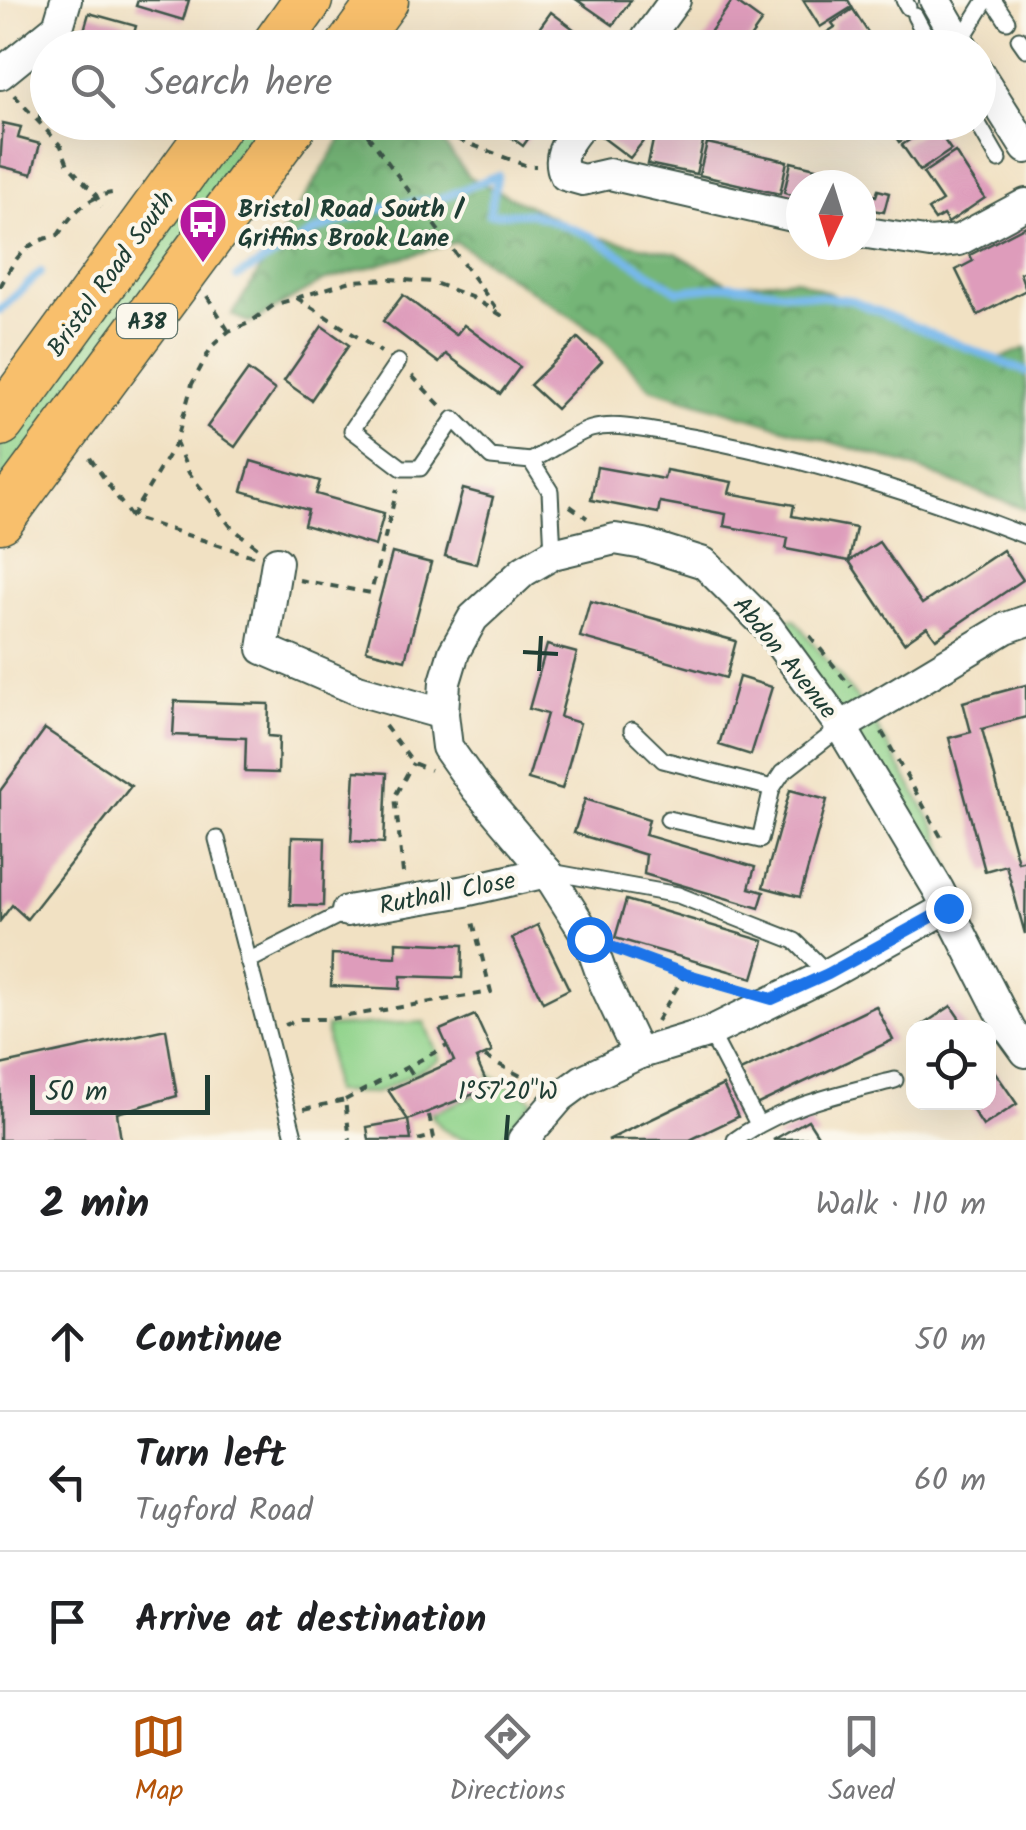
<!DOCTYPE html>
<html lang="en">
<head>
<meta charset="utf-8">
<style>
	:root { --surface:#fff; --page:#f6f6f6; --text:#202124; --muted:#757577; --line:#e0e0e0; --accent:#b45309 }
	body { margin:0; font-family:Kalam,sans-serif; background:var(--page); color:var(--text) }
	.controls { position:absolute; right:30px; bottom:30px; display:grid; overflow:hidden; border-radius:20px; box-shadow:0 10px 40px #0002 }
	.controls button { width:90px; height:90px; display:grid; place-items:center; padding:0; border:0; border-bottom:2px solid var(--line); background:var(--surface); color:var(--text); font:50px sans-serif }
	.compass { position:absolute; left:786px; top:170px; width:90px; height:90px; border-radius:50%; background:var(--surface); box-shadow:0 10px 40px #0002; rotate:184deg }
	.scale { position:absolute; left:30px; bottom:25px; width:180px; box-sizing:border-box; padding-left:10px; border:5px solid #1f3d34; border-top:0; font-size:28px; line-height:35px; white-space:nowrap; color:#1f3d34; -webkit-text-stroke:8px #fbf7ec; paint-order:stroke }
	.stop { position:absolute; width:30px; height:30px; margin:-22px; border:8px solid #1a73e8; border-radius:50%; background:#fff }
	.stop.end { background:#1a73e8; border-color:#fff; box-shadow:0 2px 10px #0008 }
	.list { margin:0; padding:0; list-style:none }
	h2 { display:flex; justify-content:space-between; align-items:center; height:130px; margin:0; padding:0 40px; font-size:42px }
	h2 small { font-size:32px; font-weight:400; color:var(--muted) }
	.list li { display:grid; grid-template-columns:65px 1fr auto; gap:30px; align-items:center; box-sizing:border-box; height:140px; padding:0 40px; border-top:2px solid var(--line) }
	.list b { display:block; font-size:38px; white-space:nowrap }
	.list p { margin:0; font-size:32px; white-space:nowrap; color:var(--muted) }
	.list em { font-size:32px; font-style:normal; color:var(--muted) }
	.icon { flex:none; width:55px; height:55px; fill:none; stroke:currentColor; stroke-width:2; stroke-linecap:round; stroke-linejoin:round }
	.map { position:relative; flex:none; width:1026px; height:1140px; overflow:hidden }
	.search { position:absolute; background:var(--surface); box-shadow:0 10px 40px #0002; left:30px; right:30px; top:30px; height:110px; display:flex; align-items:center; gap:25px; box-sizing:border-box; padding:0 35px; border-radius:55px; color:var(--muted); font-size:38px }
	.sheet { height:550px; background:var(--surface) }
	nav { display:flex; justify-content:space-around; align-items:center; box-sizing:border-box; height:140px; border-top:2px solid var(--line); background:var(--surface); font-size:28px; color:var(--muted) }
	nav a { display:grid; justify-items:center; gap:5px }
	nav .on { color:var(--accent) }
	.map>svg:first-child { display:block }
	.green { fill:#90d38b; stroke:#588860; stroke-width:2.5 }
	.forest { fill:url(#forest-crowns); stroke:#4a7956; stroke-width:2.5 }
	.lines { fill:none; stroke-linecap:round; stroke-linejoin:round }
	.stream { stroke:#76b8eb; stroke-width:8 }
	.building { fill:#de9cbb }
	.service-casing { stroke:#3e5649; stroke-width:19 }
	.minor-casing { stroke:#3e5649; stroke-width:34 }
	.trunk-casing { stroke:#3e5649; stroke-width:51 }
	.path { stroke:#3e5649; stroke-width:4; stroke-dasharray:8 8; stroke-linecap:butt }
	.service { stroke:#fff; stroke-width:15 }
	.minor { stroke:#fff; stroke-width:30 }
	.trunk { stroke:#f8bf6c; stroke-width:48 }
	.route { stroke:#1a73e8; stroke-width:12 }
	.ticks { fill:none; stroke:#1f3d34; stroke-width:4 }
	.labels { text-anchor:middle; stroke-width:8; stroke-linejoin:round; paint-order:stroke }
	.shield { fill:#fbf7ec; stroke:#61756b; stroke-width:2.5 }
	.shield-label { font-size:22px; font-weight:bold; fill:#1f3d34 }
	.poi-label { font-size:25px; font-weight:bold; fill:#1f3d34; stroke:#fbf7ec; text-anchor:start }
	.street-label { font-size:25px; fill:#1f3d34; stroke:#fbf7ec }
	.ticks-label { font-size:25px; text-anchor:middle; fill:#1f3d34; stroke:#fbf7ec; stroke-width:8; stroke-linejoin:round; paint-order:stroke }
</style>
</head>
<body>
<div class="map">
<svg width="1026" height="1140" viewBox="0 0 1026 1140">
	<defs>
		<pattern id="forest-crowns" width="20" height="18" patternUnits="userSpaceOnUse" patternTransform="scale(2.5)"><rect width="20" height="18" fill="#74b577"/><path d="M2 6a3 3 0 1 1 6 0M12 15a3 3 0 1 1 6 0" fill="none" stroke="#5f9462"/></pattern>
	</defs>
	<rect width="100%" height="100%" fill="#fbf7ec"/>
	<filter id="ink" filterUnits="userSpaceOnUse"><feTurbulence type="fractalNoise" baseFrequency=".01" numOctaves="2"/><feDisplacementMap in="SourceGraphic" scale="20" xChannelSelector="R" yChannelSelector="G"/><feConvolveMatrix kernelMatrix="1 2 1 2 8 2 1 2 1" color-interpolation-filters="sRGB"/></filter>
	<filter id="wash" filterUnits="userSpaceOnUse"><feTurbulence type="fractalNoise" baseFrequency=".0048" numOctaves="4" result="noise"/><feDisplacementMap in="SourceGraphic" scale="40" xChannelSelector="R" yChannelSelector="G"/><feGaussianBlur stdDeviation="2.25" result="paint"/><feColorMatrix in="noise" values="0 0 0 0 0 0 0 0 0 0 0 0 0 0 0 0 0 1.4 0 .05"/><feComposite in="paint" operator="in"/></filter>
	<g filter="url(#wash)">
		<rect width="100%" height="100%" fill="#f1e1c3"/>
		<g class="green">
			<polygon points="231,123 277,123 0,500 0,437"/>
			<polygon points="794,619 867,711 842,725 776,623"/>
			<polygon points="869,714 937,830 952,873 935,878 843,728"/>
			<polygon points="424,1022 440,1060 376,1093 333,1092 326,1027"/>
			<path d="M489 1074 533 1100 500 1140C463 1140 447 1140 431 1114L490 1089Z"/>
		</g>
		<polygon class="forest" points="365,123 428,123 469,177 591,236 676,253 731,285 795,279 972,352 998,359 1026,348 1026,510 905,464 650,388 601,336 456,242 323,281 250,323 232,315 348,128"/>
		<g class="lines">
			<g class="stream">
				<polyline points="237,277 318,230 388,206 439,199 498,175 489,214 531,213 591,236 678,291 731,285 850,300 1026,372"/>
				<polyline points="0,310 41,272"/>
			</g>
		</g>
		<g id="blocks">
			<g class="building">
				<polygon points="138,0 189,0 183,20 136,6"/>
				<polygon points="577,0 631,0 613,25"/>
				<polygon points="733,0 762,21 743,48 699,48"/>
				<polygon points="803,0 848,0 852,7 820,27"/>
				<polygon points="853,9 878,48 831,48 823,35 835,27 832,23"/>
				<polygon points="551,12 599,48 525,48"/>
				<polygon points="89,13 136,26 130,48 79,48"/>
				<polygon points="491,122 540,122 523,146"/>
				<polygon points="613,122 642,122 652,130 630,158 602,137"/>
				<polygon points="886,122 930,122 899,142"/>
				<polygon points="3,123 21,127 18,138 40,144 32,174 0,166"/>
				<polygon points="933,124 951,150 920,171 902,145"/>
				<polygon points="655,131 703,142 696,174 648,164"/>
				<polygon points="707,143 787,161 780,194 699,175"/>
				<polygon points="955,152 985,198 948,223 943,215 935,220 928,210 942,201 923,173"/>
				<polygon points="791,162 840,174 837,185 801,185 801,198 784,193"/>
				<polygon points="878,190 889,193 884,212 872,210 871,215 861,212 861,193 876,196"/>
				<polygon points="1026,226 1026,270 1020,273 1026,290 978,315 956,270 973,261 970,255"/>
				<polygon points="403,295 456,335 464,325 520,367 500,394 446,354 439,363 383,321"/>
				<polygon points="322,326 349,345 311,400 284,381"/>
				<polygon points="578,338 602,361 556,409 530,385"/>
				<polygon points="248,370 275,390 235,447 207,427"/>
				<polygon points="251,461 320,481 316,494 384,513 375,546 304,525 308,510 242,491"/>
				<polygon points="597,467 664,479 666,470 732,482 729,493 794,505 792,516 856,528 849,561 786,549 788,538 724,526 726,514 660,502 658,513 591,500"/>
				<polygon points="463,489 493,497 476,564 445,556"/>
				<polygon points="879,542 922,604 1003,550 1023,580 936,639 927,627 904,643 849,561"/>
				<polygon points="392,553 431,563 405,660 366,650"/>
				<polygon points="590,601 736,641 726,678 580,637"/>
				<polygon points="547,645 577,653 560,717 580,723 562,789 528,779 547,714 529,709"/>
				<polygon points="739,677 772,687 751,755 719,745"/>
				<polygon points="1026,685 1026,717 982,729 1018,862 1026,860 1025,934 1006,865 985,871 949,738 971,732 963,702"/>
				<polygon points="175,701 269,704 268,736 279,737 278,773 245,772 246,738 173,735"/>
				<polygon points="45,729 131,786 27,919 12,905 0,921 0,791"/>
				<polygon points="355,771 387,773 384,843 351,841"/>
				<polygon points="790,790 827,800 800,897 763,887"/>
				<polygon points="585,799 649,819 645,835 755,867 749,888 764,892 759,908 644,874 646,855 574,833"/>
				<polygon points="292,837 325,838 323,906 290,905"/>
				<polygon points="626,900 764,941 753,978 615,938"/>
				<polygon points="538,925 569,989 543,1002 512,938"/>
				<polygon points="396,942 463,945 462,978 401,976 400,989 331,986 332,954 396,957"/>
				<polygon points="876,1006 893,1040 756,1105 740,1071"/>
				<polygon points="951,1006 966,1028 918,1028"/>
				<polygon points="475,1015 492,1052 476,1059 489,1088 408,1120 388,1090 454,1061 440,1030"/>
				<polygon points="166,1029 177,1096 117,1113 121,1140 0,1140 0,1065"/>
				<polygon points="988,1062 1017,1104 983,1126 967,1102 988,1102"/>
				<polygon points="723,1085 738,1117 690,1140 608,1140"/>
				<polygon points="408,1120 411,1140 369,1140 367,1127"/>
				<polygon points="808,1120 819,1137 773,1140"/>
			</g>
		</g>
	</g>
	<g filter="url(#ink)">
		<use href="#blocks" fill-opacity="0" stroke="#3e5649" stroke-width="2.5"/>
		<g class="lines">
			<g class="service-casing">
				<g id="service">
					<polyline points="904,0 908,7"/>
					<polyline points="993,0 1007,21"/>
					<polyline points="915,16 932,48"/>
					<polyline points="1019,39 1026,49"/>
					<polyline points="960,42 986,0"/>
					<polyline points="977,122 999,160"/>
					<polyline points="398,362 352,430 402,468 420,468 454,419 491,457 531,461 550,491 553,554"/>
					<path d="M531 461C550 451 571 435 591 429 616 422 642 430 667 433 783 451 916 493 1026 536"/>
					<polyline points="632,730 663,760 772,788"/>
					<polyline points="668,819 760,840 772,788 782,773 841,727"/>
					<polyline points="217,839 295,1140"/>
					<polyline points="551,872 678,895 795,941 828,974"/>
					<polyline points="248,961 347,911"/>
					<polyline points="710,1032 758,1124"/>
					<path d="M735 1140C784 1105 838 1094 895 1080"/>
				</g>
			</g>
			<g class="minor-casing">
				<g id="minor">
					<polyline points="935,0 963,48"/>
					<polyline points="640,48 675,0"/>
					<polyline points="978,72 1026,148"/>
					<polyline points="0,74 58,27 66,0"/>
					<path d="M583 122C570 140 555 153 565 175L583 180 609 174 801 218"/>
					<polyline points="861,232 931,243 959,240 1026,204"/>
					<polyline points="277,562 263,649 358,690 443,714"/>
					<polyline points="841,727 1006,628 1026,621"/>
					<polyline points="347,911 465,891 547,872"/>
					<polyline points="638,1054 605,984 589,939 547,872 476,788 447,747 443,714 445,682 454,652 473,618 524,571 553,554 615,539 644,544 704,563 767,626 841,727 938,889 1010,1030 1026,1052"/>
					<polyline points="523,1140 560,1097 583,1080 638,1054 710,1032 828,974 947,908"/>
				</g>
			</g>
			<g class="trunk-casing">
				<g id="trunk">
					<polyline points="274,48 308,0"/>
					<polyline points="349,48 384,0"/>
					<polyline points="0,422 219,122"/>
					<polyline points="0,519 294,122"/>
				</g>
			</g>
			<g class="path">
				<polyline points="14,95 61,146 68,165 96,195 102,207"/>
				<polyline points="39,121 48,78"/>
				<polyline points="413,122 527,166 536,166"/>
				<path d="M0 287C17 256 22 244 58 235 72 214 86 197 112 193"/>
				<polyline points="207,296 228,330"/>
				<polyline points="297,298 381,352"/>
				<polyline points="412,376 440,405"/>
				<polyline points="90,458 131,517 253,556"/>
				<polyline points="570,506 587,518"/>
				<polyline points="131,517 175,444"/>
				<polyline points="257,547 232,528 189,473 176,443 192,384 212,346 229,331 249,323 274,305 351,281 390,279 432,282 471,297 501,315 358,122"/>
				<polyline points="299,580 371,593 397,489"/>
				<polyline points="810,636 851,687"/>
				<polyline points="385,726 413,763 430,770"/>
				<polyline points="882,732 941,837"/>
				<polyline points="403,873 395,796 413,763"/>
				<polyline points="622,951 736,989"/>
				<polyline points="657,1021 685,974"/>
				<polyline points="285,1025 300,1019 330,1019 491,992 472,918"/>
				<polyline points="485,1057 534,1083"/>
				<polyline points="408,1067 415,1078"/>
				<polyline points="345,1100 447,1046"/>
				<polyline points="304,1109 345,1100 350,1140"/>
				<polyline points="429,1115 434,1138 439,1140"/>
				<polyline points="418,1140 432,1136"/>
			</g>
			<use href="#service" class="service"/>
			<use href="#minor" class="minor"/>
			<use href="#trunk" class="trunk"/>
		</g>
	</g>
	<g class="lines" filter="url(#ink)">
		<polyline class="route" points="589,939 685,974 772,999 828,974 948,908"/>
	</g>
	<path class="ticks" d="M523 652 558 654M539 671 541 636M506 1140 508 1115"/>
	<defs>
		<g id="bus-pin" transform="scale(2.5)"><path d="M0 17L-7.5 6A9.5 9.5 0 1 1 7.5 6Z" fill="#b5179e" stroke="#fbf7ec"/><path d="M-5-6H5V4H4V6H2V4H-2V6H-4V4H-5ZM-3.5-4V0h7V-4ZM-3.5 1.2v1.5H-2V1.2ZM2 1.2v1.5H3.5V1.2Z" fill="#fff"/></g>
	</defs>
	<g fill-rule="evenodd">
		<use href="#bus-pin" x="203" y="222"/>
	</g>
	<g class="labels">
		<rect class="shield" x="117" y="304" width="60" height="34" rx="8"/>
		<g class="shield-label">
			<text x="147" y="329">A38</text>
		</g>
		<g class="poi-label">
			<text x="238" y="217">Bristol Road South /<tspan x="238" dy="29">Griffins Brook Lane</tspan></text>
		</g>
		<g class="street-label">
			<text transform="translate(110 273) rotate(-54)" y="9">Bristol Road South</text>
			<text transform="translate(786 657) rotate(51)" y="9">Abdon Avenue</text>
			<text transform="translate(447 892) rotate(-11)" y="9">Ruthall Close</text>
		</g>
	</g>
	<g class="ticks-label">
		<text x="508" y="1099">1°57'20"W</text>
	</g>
</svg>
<div class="controls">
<button><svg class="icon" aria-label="locate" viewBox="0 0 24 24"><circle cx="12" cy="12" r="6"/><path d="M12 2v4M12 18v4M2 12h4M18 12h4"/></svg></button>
</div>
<svg class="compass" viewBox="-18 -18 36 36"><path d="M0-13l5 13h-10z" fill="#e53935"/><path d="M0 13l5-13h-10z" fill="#757577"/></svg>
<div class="scale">50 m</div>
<div class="stop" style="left:589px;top:939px"></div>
<div class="stop end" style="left:948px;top:908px"></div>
<div class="search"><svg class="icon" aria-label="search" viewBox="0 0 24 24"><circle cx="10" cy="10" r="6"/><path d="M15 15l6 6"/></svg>Search here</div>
</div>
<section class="sheet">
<h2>2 min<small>Walk · 110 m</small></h2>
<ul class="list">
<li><svg class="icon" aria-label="ahead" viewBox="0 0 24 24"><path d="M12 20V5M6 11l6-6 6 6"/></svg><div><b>Continue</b></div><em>50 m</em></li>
<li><svg class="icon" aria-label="left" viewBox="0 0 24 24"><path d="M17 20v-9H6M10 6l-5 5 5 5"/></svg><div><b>Turn left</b><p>Tugford Road</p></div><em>60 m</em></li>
<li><svg class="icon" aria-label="arrive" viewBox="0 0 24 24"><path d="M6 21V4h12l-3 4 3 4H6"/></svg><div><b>Arrive at destination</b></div></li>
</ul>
</section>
<nav>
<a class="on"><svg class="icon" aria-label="map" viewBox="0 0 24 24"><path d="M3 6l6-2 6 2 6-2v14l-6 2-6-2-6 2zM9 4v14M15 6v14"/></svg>Map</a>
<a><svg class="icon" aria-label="directions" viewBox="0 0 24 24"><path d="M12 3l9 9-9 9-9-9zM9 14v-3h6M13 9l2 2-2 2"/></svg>Directions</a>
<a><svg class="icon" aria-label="saved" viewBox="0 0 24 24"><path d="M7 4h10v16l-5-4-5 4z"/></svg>Saved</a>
</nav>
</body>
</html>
